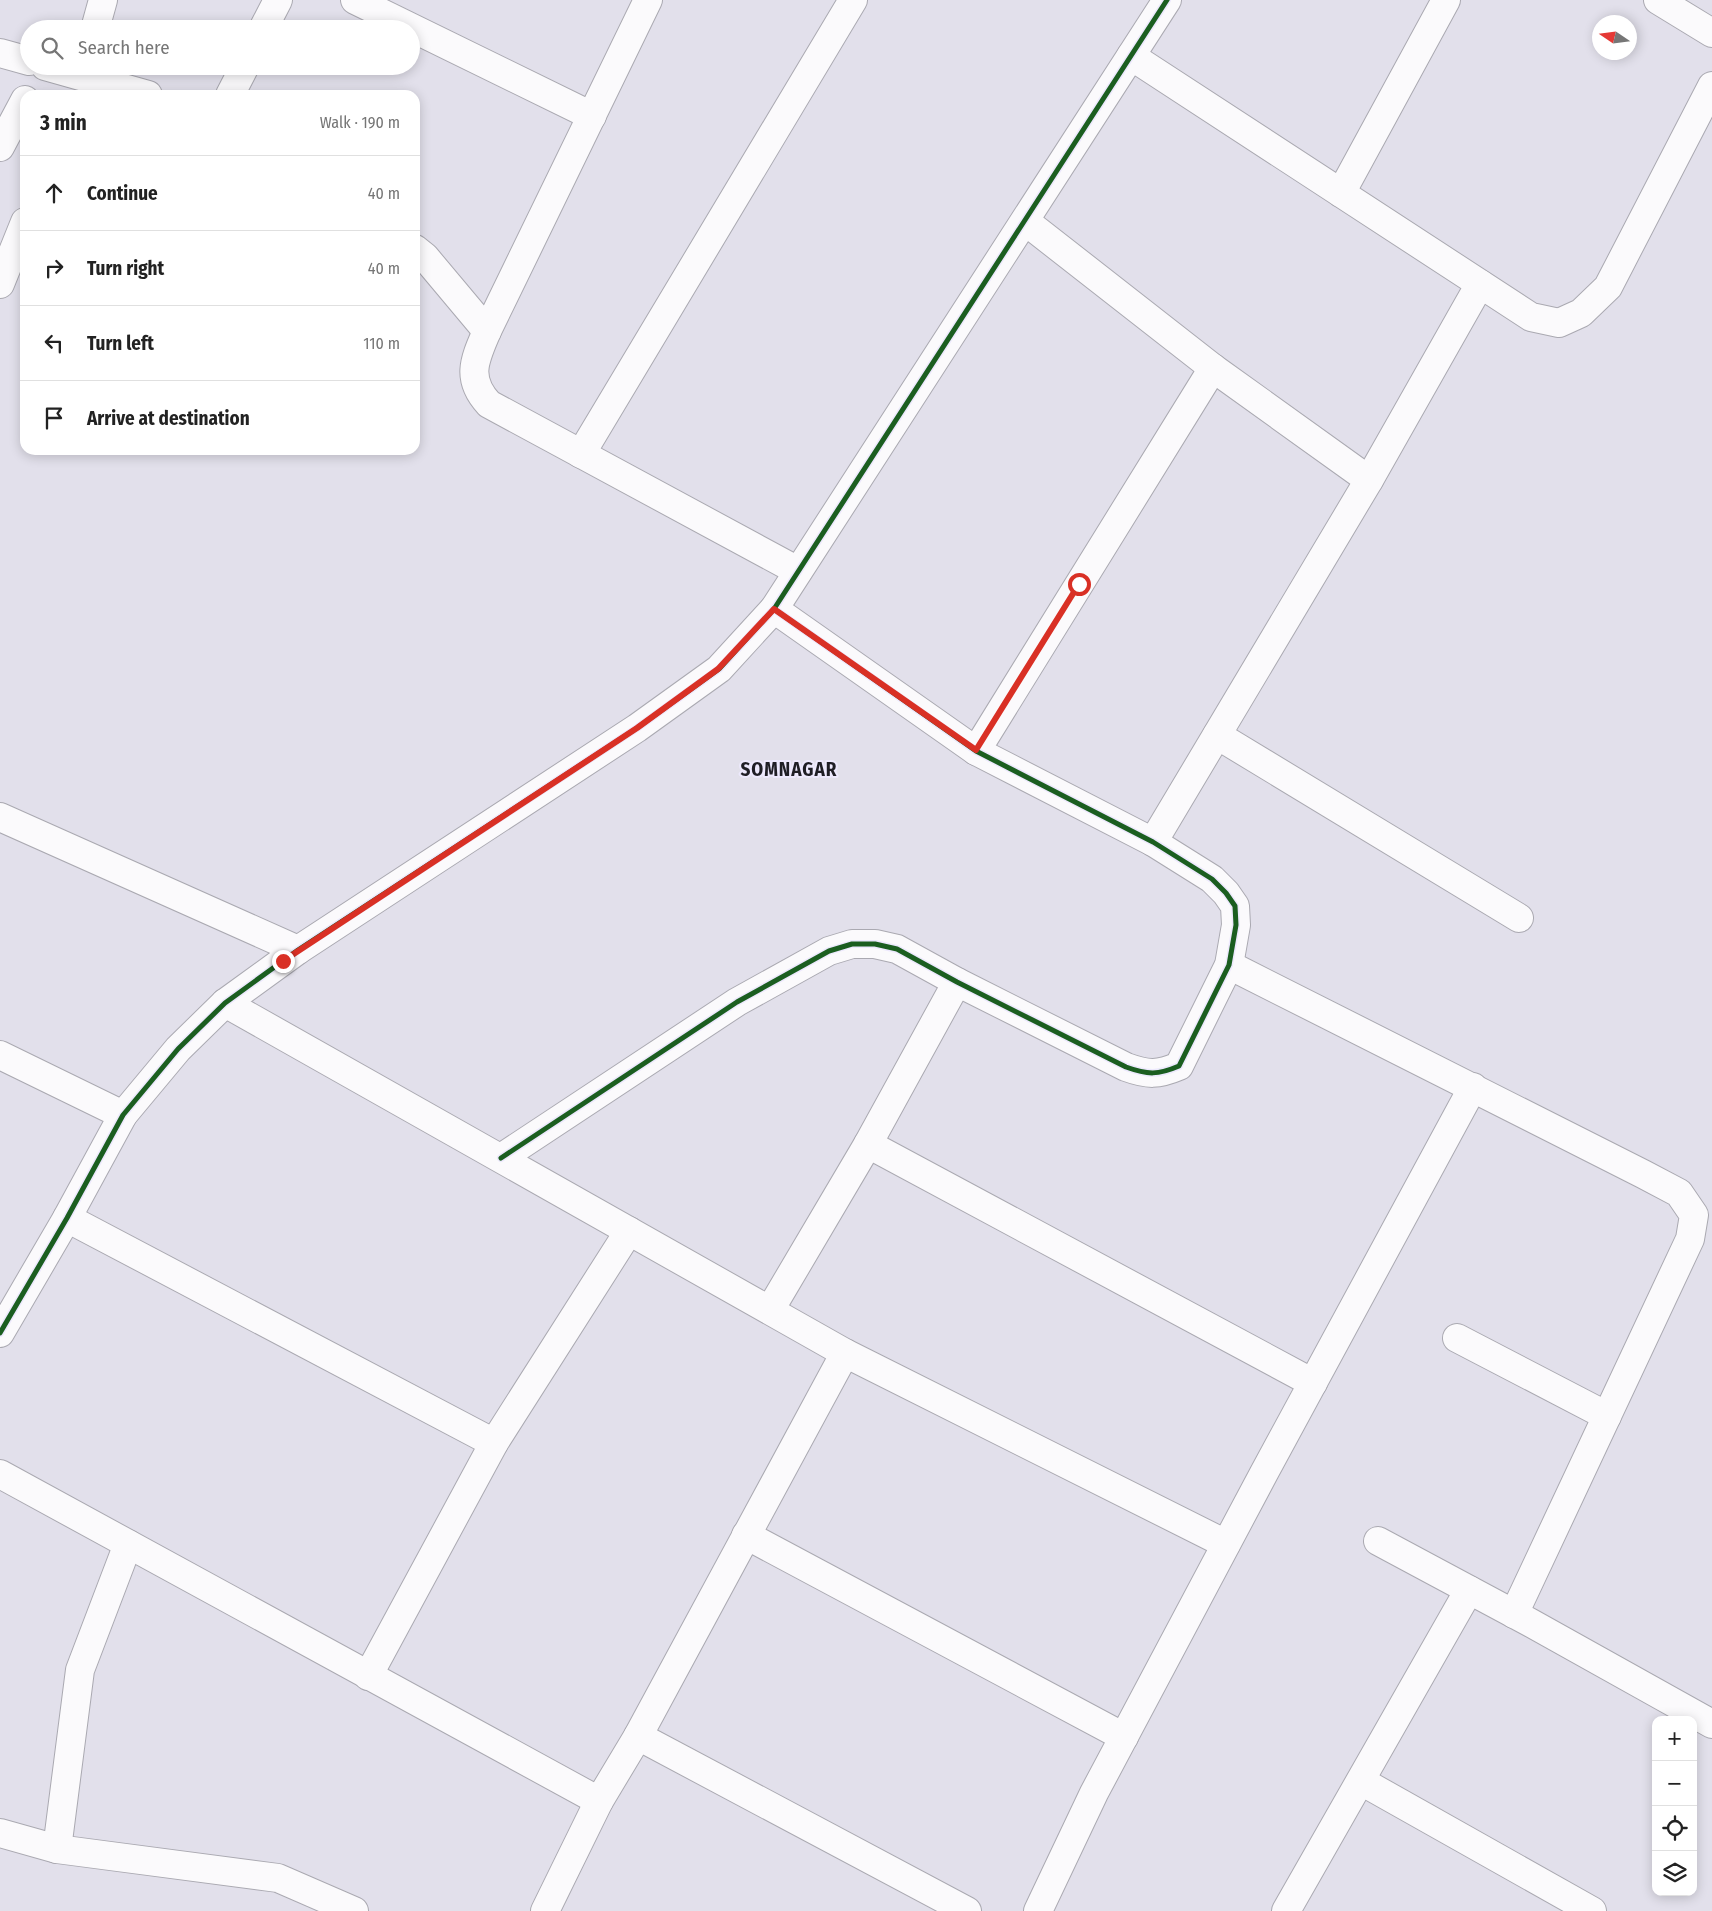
<!DOCTYPE html>
<html lang="en">
<head>
<meta charset="utf-8">
<style>
	:root { --surface:#fff; --page:#f2f2f2; --text:#222; --muted:#767676; --line:#e0e0e0 }
	body { margin:0; font-family:"Fira Sans Condensed",sans-serif; background:var(--page); color:var(--text) }
	.controls { position:absolute; right:15px; bottom:15px; display:grid; overflow:hidden; border-radius:10px; box-shadow:0 2px 12px #0003 }
	.controls button { width:45px; height:45px; display:grid; place-items:center; padding:0; border:0; border-bottom:1px solid var(--line); background:var(--surface); color:var(--text); font:25px sans-serif }
	.compass { position:absolute; left:1592px; top:15px; width:45px; height:45px; border-radius:50%; background:var(--surface); box-shadow:0 2px 12px #0003; rotate:283deg }
	.stop { position:absolute; width:15px; height:15px; margin:-11px; border:4px solid #d93025; border-radius:50%; background:#fff }
	.stop.end { background:#d93025; border-color:#fff; box-shadow:0 1px 5px #0008 }
	.list { margin:0; padding:0; list-style:none }
	h2 { display:flex; justify-content:space-between; align-items:center; height:65px; margin:0; padding:0 20px; font-size:21px }
	h2 small { font-size:16px; font-weight:400; color:var(--muted) }
	.list li { display:grid; grid-template-columns:32px 1fr auto; gap:15px; align-items:center; box-sizing:border-box; height:75px; padding:0 20px; border-top:1px solid var(--line) }
	.list b { display:block; font-size:19px; white-space:nowrap }
	.list em { font-size:16px; font-style:normal; color:var(--muted) }
	.icon { flex:none; width:28px; height:28px; fill:none; stroke:currentColor; stroke-width:2; stroke-linecap:round; stroke-linejoin:round }
	.map { position:relative; flex:none; width:1712px; height:1911px; overflow:hidden }
	.search { position:absolute; background:var(--surface); box-shadow:0 2px 12px #0003; left:20px; top:20px; width:400px; height:55px; display:flex; align-items:center; gap:12px; box-sizing:border-box; padding:0 18px; border-radius:28px; color:var(--muted); font-size:19px }
	.panel { position:absolute; background:var(--surface); box-shadow:0 2px 12px #0003; left:20px; top:90px; width:400px; height:365px; border-radius:15px }
	.map>svg:first-child { display:block }
	.lines { fill:none; stroke-linecap:round; stroke-linejoin:round }
	.minor-casing { stroke:#aaa9b1; stroke-width:30 }
	.minor { stroke:#fbfafc; stroke-width:28 }
	.cycleway-casing { stroke:#ede9fd; stroke-width:8 }
	.cycleway { stroke:#1b5e20; stroke-width:5 }
	.route { stroke:#d93025; stroke-width:6 }
	.labels { text-anchor:middle; stroke-width:4; stroke-linejoin:round; paint-order:stroke }
	.district-label { font-size:19px; font-weight:bold; letter-spacing:1px; fill:#1f1e25; stroke:#ede9fd }
</style>
</head>
<body>
<div class="map">
<svg width="1712" height="1911" viewBox="0 0 1712 1911">
	<rect width="100%" height="100%" fill="#e2e0eb"/>
	<g class="lines">
		<g class="minor-casing">
			<g id="minor">
				<polyline points="355,0 592,116"/>
				<path d="M648 0 487 331C475 359 465 378 489 404L798 571"/>
				<polyline points="1658,0 1712,33"/>
				<polyline points="95,29 103,0"/>
				<polyline points="263,29 278,0"/>
				<polyline points="0,53 29,61"/>
				<polyline points="1131,56 1531,317 1559,323 1581,313 1608,287 1712,86"/>
				<polyline points="45,66 148,95"/>
				<polyline points="230,95 245,66"/>
				<polyline points="0,147 25,100"/>
				<polyline points="1341,193 1446,0"/>
				<polyline points="1025,221 1213,368 1369,480"/>
				<polyline points="415,249 425,257 487,331"/>
				<polyline points="0,284 25,222"/>
				<polyline points="581,454 853,0"/>
				<polyline points="1217,735 1519,918"/>
				<polyline points="976,751 1213,368"/>
				<polyline points="0,817 298,950"/>
				<polyline points="1153,842 1369,480 1480,284"/>
				<polyline points="1229,965 1643,1174 1679,1193 1694,1215 1690,1239 1514,1614"/>
				<polyline points="225,1003 845,1353 1226,1544"/>
				<polyline points="0,1055 123,1115"/>
				<polyline points="868,1144 957,982"/>
				<path d="M501 1158 737 1002 829 951 852 944H875L897 949 957 982 1126 1067C1148 1075 1158 1075 1179 1066L1229 965 1236 925 1235 906 1226 893 1212 879 1153 842 976 751 774 609"/>
				<polyline points="67,1218 494,1443 629,1231"/>
				<polyline points="770,1310 868,1144 1313,1383"/>
				<polyline points="0,1333 67,1218 123,1115 178,1049 225,1003 298,950 637,728 719,669 774,609 1167,0"/>
				<polyline points="1457,1338 1607,1416"/>
				<polyline points="845,1353 638,1736 967,1911"/>
				<polyline points="0,1474 599,1801 638,1736"/>
				<polyline points="746,1535 1124,1737"/>
				<polyline points="1378,1541 1531,1623 1712,1724"/>
				<polyline points="368,1676 494,1443"/>
				<polyline points="1361,1781 1592,1911"/>
				<polyline points="0,1833 57,1849 278,1878 354,1911"/>
				<polyline points="57,1849 80,1670 128,1544"/>
				<polyline points="545,1911 599,1801"/>
				<polyline points="1038,1911 1094,1793 1264,1473 1473,1087"/>
				<polyline points="1286,1911 1469,1590"/>
			</g>
		</g>
		<use href="#minor" class="minor"/>
		<g class="cycleway-casing">
			<g id="cycleway">
				<path d="M501 1158 737 1002 829 951 852 944H875L897 949 957 982 1126 1067C1148 1075 1158 1075 1179 1066L1229 965 1236 925 1235 906 1226 893 1212 879 1153 842 976 751 774 609"/>
				<polyline points="0,1333 67,1218 123,1115 178,1049 225,1003 298,950 637,728 719,669 774,609 1167,0"/>
			</g>
		</g>
		<use href="#cycleway" class="cycleway"/>
	</g>
	<g class="lines">
		<polyline class="route" points="283,961 637,728 718,669 774,609 976,750 1079,584"/>
	</g>
	<g class="labels">
		<g class="district-label">
			<text x="789" y="776">SOMNAGAR</text>
		</g>
	</g>
</svg>
<div class="controls">
<button>+</button>
<button>−</button>
<button><svg class="icon" aria-label="locate" viewBox="0 0 24 24"><circle cx="12" cy="12" r="6"/><path d="M12 2v4M12 18v4M2 12h4M18 12h4"/></svg></button>
<button><svg class="icon" aria-label="layers" viewBox="0 0 24 24"><path d="M12 4l9 5-9 5-9-5zM3 14l9 5 9-5"/></svg></button>
</div>
<svg class="compass" viewBox="-18 -18 36 36"><path d="M0-13l5 13h-10z" fill="#e53935"/><path d="M0 13l5-13h-10z" fill="#767676"/></svg>
<div class="stop" style="left:1079px;top:584px"></div>
<div class="stop end" style="left:283px;top:961px"></div>
<div class="search"><svg class="icon" aria-label="search" viewBox="0 0 24 24"><circle cx="10" cy="10" r="6"/><path d="M15 15l6 6"/></svg>Search here</div>
<section class="panel">
<h2>3 min<small>Walk · 190 m</small></h2>
<ul class="list">
<li><svg class="icon" aria-label="ahead" viewBox="0 0 24 24"><path d="M12 20V5M6 11l6-6 6 6"/></svg><div><b>Continue</b></div><em>40 m</em></li>
<li><svg class="icon" aria-label="right" viewBox="0 0 24 24"><path d="M7 20v-9h11M14 6l5 5-5 5"/></svg><div><b>Turn right</b></div><em>40 m</em></li>
<li><svg class="icon" aria-label="left" viewBox="0 0 24 24"><path d="M17 20v-9H6M10 6l-5 5 5 5"/></svg><div><b>Turn left</b></div><em>110 m</em></li>
<li><svg class="icon" aria-label="arrive" viewBox="0 0 24 24"><path d="M6 21V4h12l-3 4 3 4H6"/></svg><div><b>Arrive at destination</b></div></li>
</ul>
</section>
</div>
</body>
</html>
